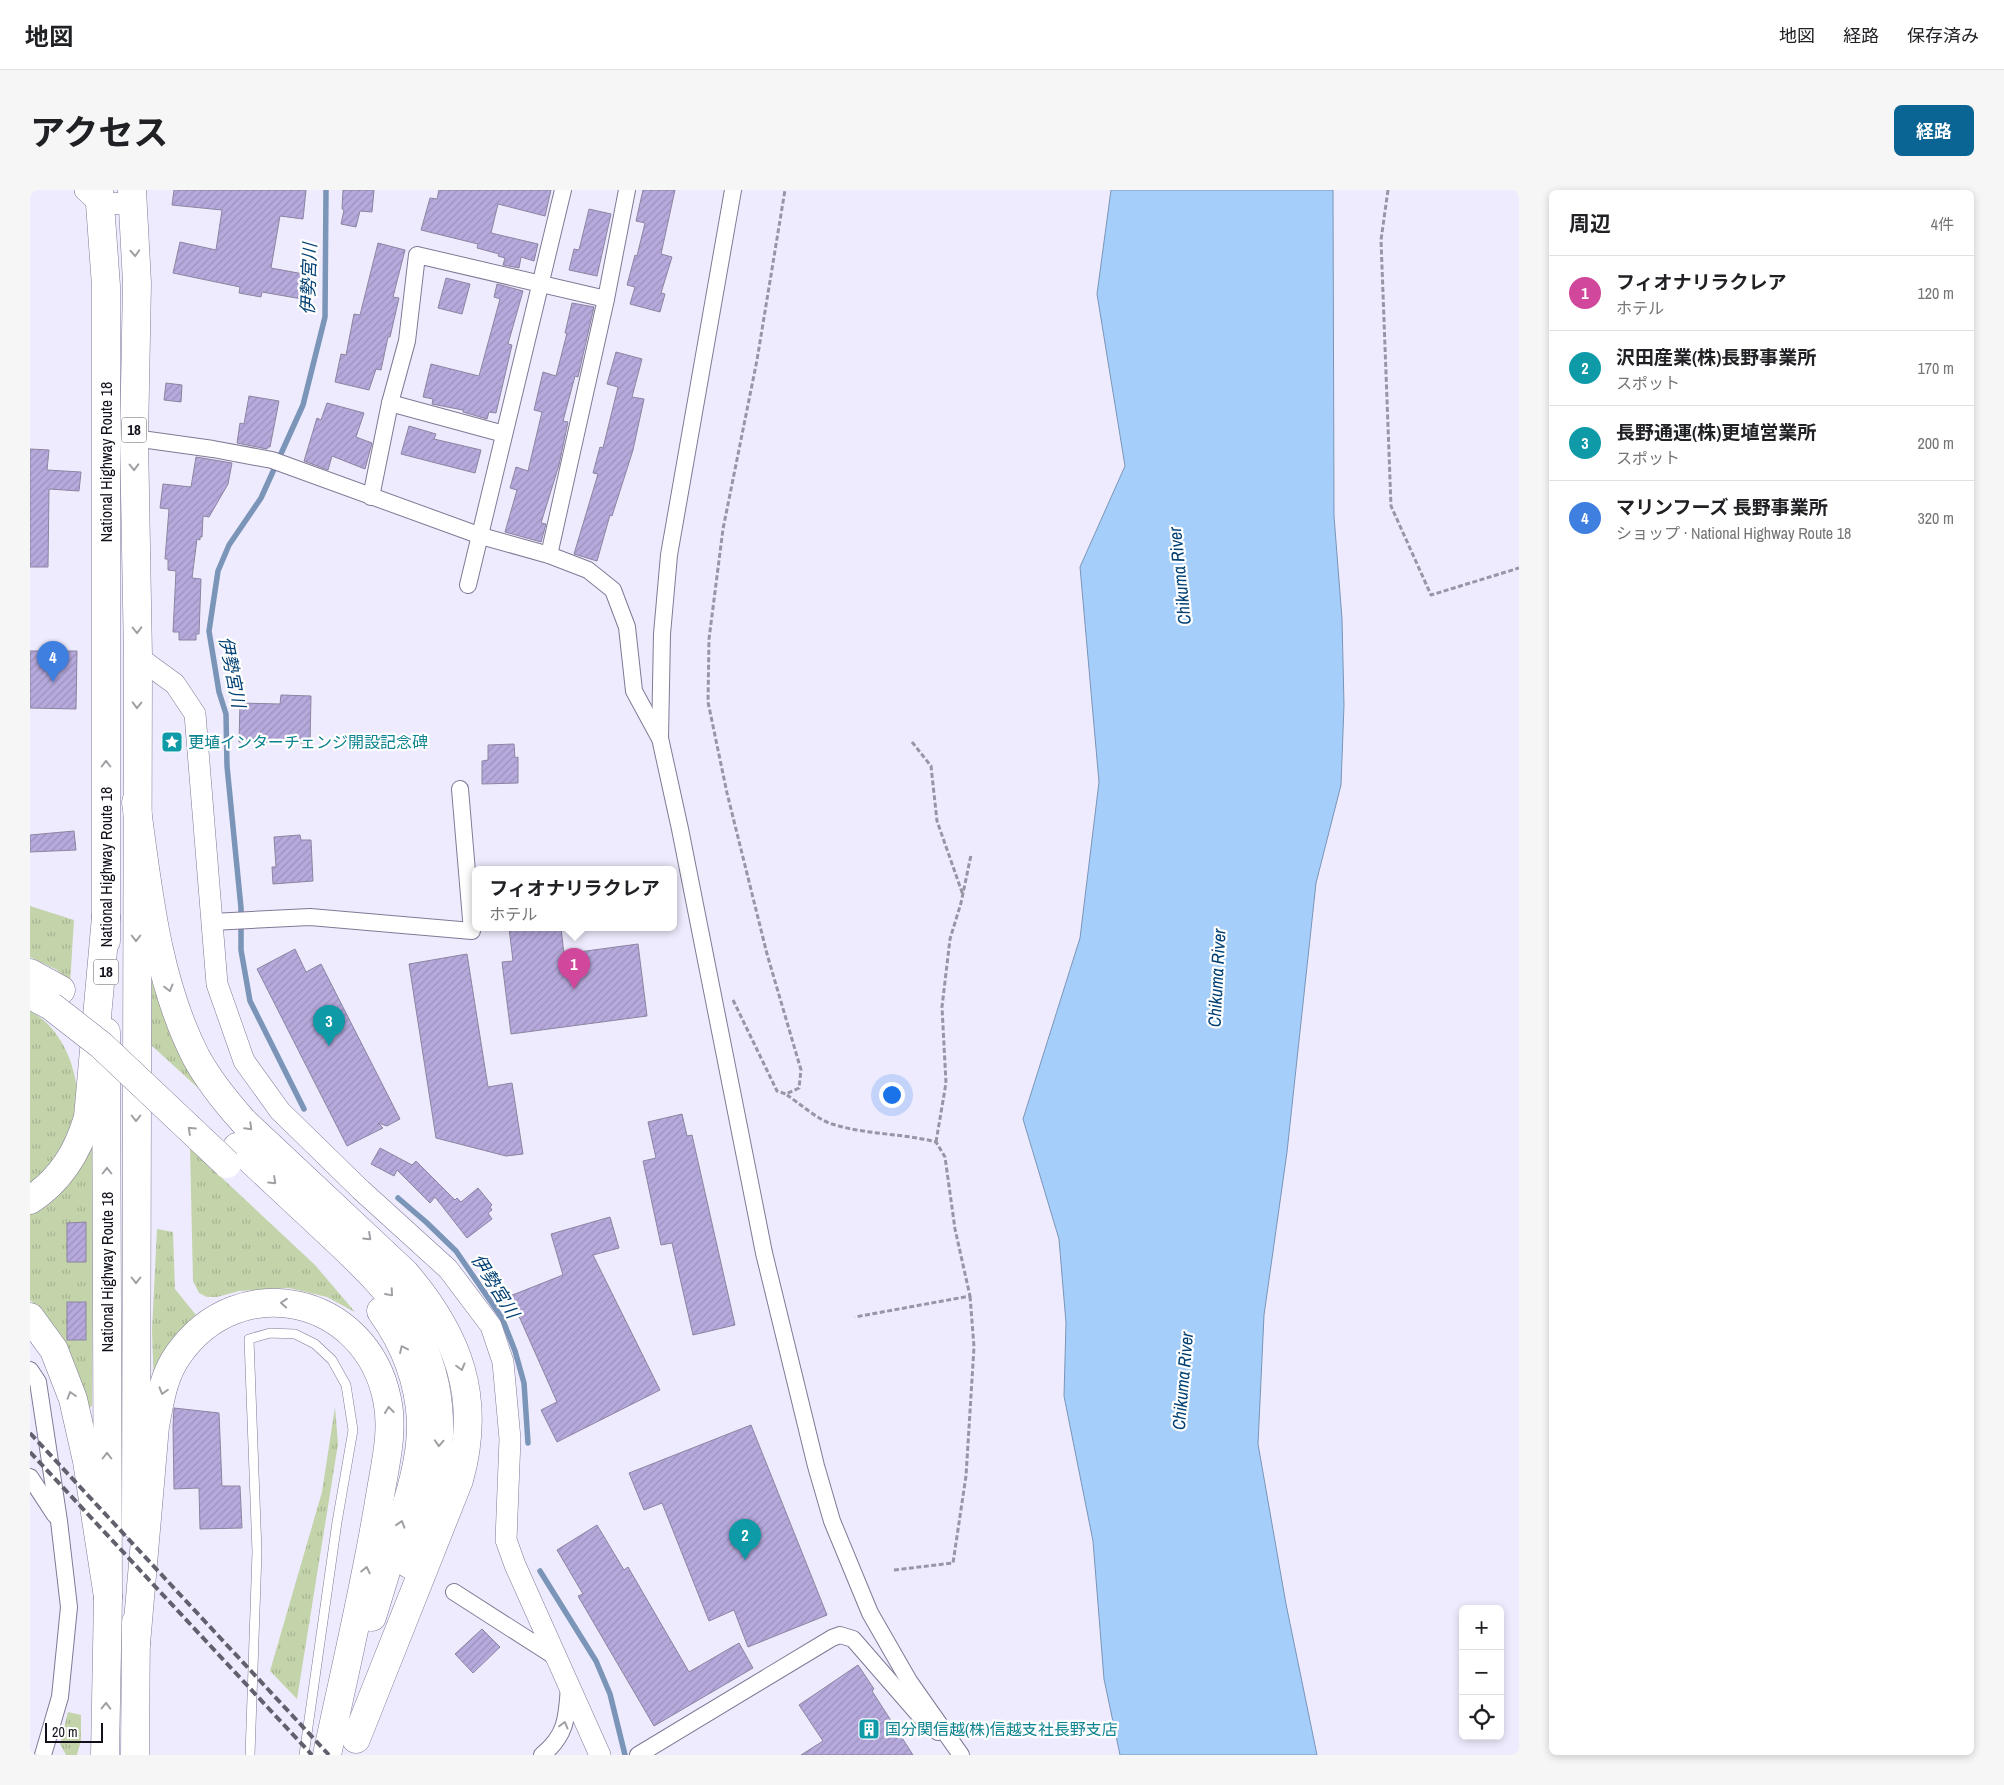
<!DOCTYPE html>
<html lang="ja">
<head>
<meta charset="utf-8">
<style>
	:root { --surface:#fff; --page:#f6f6f6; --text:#202124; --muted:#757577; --line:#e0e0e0; --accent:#0a6595 }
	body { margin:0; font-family:"Archivo Narrow","Noto Sans JP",sans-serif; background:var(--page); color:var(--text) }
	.controls { position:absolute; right:15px; bottom:15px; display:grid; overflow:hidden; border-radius:8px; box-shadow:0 2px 8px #0003 }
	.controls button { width:45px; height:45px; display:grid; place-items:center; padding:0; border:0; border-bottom:1px solid var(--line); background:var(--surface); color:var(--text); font:25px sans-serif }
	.scale { position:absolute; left:15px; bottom:12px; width:58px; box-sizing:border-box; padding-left:5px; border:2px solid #13101b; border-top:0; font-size:14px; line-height:18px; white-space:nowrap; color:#13101b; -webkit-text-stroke:4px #fff; paint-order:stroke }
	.you { position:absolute; left:861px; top:904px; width:18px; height:18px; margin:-12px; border:4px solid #fff; border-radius:50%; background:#1a73e8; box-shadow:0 0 0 8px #1a73e833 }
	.badge { display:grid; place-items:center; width:32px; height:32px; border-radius:50%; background:var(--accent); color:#fff; font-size:16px; font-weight:700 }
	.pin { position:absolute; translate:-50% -41px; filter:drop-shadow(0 1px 2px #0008) }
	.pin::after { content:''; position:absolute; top:26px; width:18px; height:15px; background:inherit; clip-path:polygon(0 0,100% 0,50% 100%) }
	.popup { position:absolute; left:442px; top:676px; width:205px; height:65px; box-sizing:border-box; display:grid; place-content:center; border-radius:8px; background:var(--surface); filter:drop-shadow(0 1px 4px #0005); font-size:16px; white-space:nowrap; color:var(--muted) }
	.popup b { font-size:19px; color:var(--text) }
	.popup::after { content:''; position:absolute; left:50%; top:100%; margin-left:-10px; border:10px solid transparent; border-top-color:var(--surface) }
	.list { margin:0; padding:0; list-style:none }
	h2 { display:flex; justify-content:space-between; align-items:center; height:65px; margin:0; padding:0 20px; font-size:21px }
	h2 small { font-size:16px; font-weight:400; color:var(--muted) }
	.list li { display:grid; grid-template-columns:32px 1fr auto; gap:15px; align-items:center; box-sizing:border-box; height:75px; padding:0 20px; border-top:1px solid var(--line) }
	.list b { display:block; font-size:19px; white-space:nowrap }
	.list p { margin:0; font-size:16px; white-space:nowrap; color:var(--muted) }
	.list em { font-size:16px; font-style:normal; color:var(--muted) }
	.icon { flex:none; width:28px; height:28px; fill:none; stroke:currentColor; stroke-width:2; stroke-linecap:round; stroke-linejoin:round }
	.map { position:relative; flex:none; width:1489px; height:1565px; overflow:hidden; border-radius:8px }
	header { display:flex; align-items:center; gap:30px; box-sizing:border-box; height:70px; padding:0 25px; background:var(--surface); border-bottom:1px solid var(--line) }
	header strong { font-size:24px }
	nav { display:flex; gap:28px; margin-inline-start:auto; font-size:18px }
	.intro { display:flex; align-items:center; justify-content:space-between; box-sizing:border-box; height:120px; padding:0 30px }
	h1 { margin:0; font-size:35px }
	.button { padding:12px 22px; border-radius:8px; background:var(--accent); color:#fff; font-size:18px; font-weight:700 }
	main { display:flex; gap:30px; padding:0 30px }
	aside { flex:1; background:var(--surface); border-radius:8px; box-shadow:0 2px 8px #0003 }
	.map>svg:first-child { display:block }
	.grass { fill:url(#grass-tufts) }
	.water { fill:#a6cefa; stroke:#7a95b7 }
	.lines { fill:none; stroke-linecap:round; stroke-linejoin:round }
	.stream { stroke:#7a95b7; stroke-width:5.5 }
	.building { fill:url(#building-hatch); stroke:#8c85a1 }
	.service-casing { stroke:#807996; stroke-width:10 }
	.minor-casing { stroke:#807996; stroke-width:18 }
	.tertiary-casing { stroke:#807996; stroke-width:22 }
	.trunk-casing { stroke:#807996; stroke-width:29 }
	.motorway-casing { stroke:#807996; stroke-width:29 }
	.path { stroke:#9995a5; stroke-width:3; stroke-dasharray:5 2.5; stroke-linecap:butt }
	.service { stroke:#fff; stroke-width:9 }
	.minor { stroke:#fff; stroke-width:16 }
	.tertiary { stroke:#fff; stroke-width:21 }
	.trunk { stroke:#fff; stroke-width:28 }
	.motorway { stroke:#fff; stroke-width:28 }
	.rail { stroke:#63606e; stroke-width:4; stroke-dasharray:8 4; stroke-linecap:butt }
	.motorway-bridge-casing { stroke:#807996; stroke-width:29; stroke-linecap:butt }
	.motorway-bridge { stroke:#fff; stroke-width:28 }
	.oneway { stroke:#a19fa4 }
	.labels { text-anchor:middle; stroke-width:4.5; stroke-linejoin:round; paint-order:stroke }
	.shield { fill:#fff; stroke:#5a585f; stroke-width:1 }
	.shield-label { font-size:15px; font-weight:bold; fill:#13101b }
	.street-label { font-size:16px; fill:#13101b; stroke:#fff }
	.culture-label { font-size:16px; fill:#0d838f; stroke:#fff; text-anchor:start }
	.water-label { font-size:18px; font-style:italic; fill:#024073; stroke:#fff }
</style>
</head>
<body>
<header>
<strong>地図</strong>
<nav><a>地図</a><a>経路</a><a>保存済み</a></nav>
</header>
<div class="intro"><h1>アクセス</h1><a class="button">経路</a></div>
<main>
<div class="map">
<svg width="1489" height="1565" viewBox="0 0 1489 1565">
	<defs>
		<pattern id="grass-tufts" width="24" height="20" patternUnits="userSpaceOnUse" patternTransform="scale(1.25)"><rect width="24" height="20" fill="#c3d3aa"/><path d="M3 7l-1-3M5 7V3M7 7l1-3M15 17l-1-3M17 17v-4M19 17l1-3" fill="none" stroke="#a7b492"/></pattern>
		<pattern id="building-hatch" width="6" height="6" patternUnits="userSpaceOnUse" patternTransform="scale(1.25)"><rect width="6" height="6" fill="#b6a9dc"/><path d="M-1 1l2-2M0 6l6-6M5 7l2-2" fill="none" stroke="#9c90bc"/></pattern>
	</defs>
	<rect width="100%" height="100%" fill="#efebfe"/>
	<g class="grass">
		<polygon points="0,716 44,730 40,794 27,780 0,767"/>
		<polygon points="122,782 178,907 121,855"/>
		<path d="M0 821C40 841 59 907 40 947 30 967 17 980 0 994Z"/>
		<polygon points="63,943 62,1216 57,1219 7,1117 0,1110 0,1020"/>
		<polygon points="160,958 285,1075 325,1122 297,1107 259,1098 209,1101 187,1107 177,1107 169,1103 163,1091"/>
		<polygon points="127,1039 143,1042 145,1099 170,1130 124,1200 122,1140"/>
		<polygon points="305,1217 308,1254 267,1509 240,1481 292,1302"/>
		<polygon points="38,1522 51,1525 51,1550 47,1565 36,1565 30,1554"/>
	</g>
	<polygon class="water" points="1081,0 1303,0 1304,326 1312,429 1314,515 1311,595 1286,693 1257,962 1234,1125 1228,1254 1256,1414 1287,1565 1090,1565 1074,1489 1063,1351 1034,1206 1036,1133 1029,1049 993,929 1050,748 1069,592 1050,377 1095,276 1067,104"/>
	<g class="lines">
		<g class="stream">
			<polyline points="274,919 220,811 211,760 211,718 197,576 196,524 189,502 179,441 188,381 199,355 231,308 273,215 295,127 296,0"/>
			<polyline points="368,1008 396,1032 426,1061 472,1128 485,1161 494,1193 498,1253"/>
			<polyline points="510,1381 566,1471 580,1504 595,1565"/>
		</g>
	</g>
	<g class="building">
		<polygon points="144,0 276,0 273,29 250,26 241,78 279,85 276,102 274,101 272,109 232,102 231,107 209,103 210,97 143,83 150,52 186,60 192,20 142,15"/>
		<polygon points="313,0 344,0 342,22 330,21 326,37 311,34 314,20 312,19"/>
		<polygon points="409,0 521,0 515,26 468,14 461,43 508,54 504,71 491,67 489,78 473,75 475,68 468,66 469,64 447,58 448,54 391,40 400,8 407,9"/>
		<polygon points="613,0 645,0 631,64 642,67 631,103 635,104 630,122 600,114 605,97 597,95 605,65 607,66 615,33 606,31"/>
		<polygon points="559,19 581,24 567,86 539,80 544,59 549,60"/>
		<polygon points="348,53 375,60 363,107 369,108 360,147 358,147 351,180 346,179 339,200 305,192 311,164 316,165 324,124 330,125"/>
		<polygon points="416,88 440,94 432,124 408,118"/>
		<polygon points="467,94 493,101 478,154 482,155 466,223 459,222 457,229 433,222 433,220 402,214 403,209 393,207 401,174 449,186 470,109 464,107"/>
		<polygon points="542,113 564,117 548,187 545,186 533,231 538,232 529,275 511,333 516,334 511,352 475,342 487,300 480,298 486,277 498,281 512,222 504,220 513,182 526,186 537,143 535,143"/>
		<polygon points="586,162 612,169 602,207 614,209 603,260 582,326 580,325 567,371 544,364 568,284 563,283 570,257 573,258 588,197 577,194"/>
		<polygon points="136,193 152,195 151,212 134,210"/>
		<polygon points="219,206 249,211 240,257 238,257 237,259 207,253 210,233 214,234"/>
		<polygon points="297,213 334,223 326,247 342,253 335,279 302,266 298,280 274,271 287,228 291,230"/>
		<polygon points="379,236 406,244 404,249 451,260 445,283 371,264"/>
		<polygon points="0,259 19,260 17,280 51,282 49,301 19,299 18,377 0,377"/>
		<polygon points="166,267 202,273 198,294 179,327 173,326 172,347 170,347 170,350 167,349 162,388 171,389 169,444 166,444 166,450 149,450 149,442 143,442 146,381 138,380 138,369 135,369 139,319 130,318 133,294 161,297"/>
		<polygon points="0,461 47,461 46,519 0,518"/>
		<polygon points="251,505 281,506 280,553 209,552 210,513 250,514"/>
		<polygon points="484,554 485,568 488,567 488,593 452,594 452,571 458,570 458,555"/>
		<polygon points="44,641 46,660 0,662 0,645"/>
		<polygon points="270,645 271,650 281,650 283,691 243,694 242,677 246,677 244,647"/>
		<polygon points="479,738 531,738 534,764 608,754 617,826 481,844 472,772 483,771"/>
		<polygon points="265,759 276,782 291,774 370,929 357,936 348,933 353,938 317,956 227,779"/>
		<polygon points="437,764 458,897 482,893 493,964 476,966 406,948 379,774"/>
		<polygon points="652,924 657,946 662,945 705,1135 663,1145 642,1053 631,1055 613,971 626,968 618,932"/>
		<polygon points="350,958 382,975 386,971 425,1010 427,1008 431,1012 448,998 462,1015 460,1017 462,1020 458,1023 462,1029 437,1048 405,1007 400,1013 367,980 364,986 341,974"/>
		<polygon points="580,1027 589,1058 563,1065 630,1200 527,1252 511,1220 527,1212 480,1106 533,1085 521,1044"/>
		<polygon points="56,1032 56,1072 37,1072 37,1033"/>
		<rect x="37" y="1112" width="19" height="38"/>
		<polygon points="144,1218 189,1223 192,1296 210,1296 212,1338 170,1339 169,1298 144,1299 143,1237"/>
		<polygon points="721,1235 797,1425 718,1457 704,1420 679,1431 632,1313 614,1320 599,1283"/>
		<polygon points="567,1335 594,1380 598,1377 659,1482 709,1453 723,1478 624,1536 548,1406 553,1404 527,1360"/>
		<polygon points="452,1439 470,1457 443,1483 425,1464"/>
		<polygon points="828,1475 844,1499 842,1501 883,1565 771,1565 793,1551 769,1515"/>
	</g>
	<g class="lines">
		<g class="service-casing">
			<polyline id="service" points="220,1565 227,1362 219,1149 240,1143 265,1144 285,1154 302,1170 316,1195 323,1240 307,1332 274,1565"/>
		</g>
		<g class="minor-casing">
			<g id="minor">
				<polyline points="703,0 639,365 632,444 630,548 650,639 734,1063 786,1276 802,1331 840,1423 879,1491 931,1565"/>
				<polyline points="360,213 474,244"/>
				<polyline points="104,248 183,259 242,270 451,346 519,365 558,380 583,400 597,437 604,501 629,547"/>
				<polyline points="341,307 360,213 377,151 387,65 576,109"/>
				<polyline points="519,365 576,109 597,0"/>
				<polyline points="438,395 533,0"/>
				<polyline points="182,732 280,727 442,741 430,599"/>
				<polyline points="0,1180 8,1192 29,1331 39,1417 30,1507 13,1565"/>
				<polyline points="0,1287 25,1325"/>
				<polyline points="424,1402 527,1468"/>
				<path d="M512 1565C537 1545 537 1526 539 1496"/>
				<polyline points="608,1565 802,1448 810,1445 823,1449 890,1526 908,1542"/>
			</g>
		</g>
		<g class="tertiary-casing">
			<g id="tertiary">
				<polyline points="55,0 69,13 103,14"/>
				<polyline points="108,467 145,494 165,524 187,794 214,871 250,921 331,1000 418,1079 461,1136 473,1172 480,1249 476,1350 485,1375 570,1565"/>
			</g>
		</g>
		<g class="trunk-casing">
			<g id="trunk">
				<polyline points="69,0 76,96 76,751"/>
				<polyline points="102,0 107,93 104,248 108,467 106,1336"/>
				<polyline points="75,1565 78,1407 76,842"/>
				<polyline points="105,1565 106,1432"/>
			</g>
		</g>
		<g class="motorway-casing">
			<g id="motorway">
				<path d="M106 612C118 698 126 789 166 867 179 891 196 912 214 932L375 1083C429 1146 452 1208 429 1290L326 1549"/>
				<polyline points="0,783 31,800"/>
				<polyline points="0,805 21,816"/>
				<path d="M207 957C238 986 268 1014 299 1043 371 1110 417 1159 408 1264 405 1302 390 1338 379 1374"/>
				<path d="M0 1010C31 990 48 962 58 927L76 727"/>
				<polyline points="0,1127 24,1160 43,1209 57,1271 78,1407"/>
				<path d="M342 1427C351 1398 360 1369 369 1339 380 1305 392 1267 391 1231 389 1191 374 1153 351 1121"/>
				<path d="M106 1454 125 1236C130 1211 133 1186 148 1165 209 1077 336 1106 357 1209 364 1241 355 1275 350 1306 336 1393 315 1479 297 1565"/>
			</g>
		</g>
		<g class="path">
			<polyline points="1358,0 1351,50 1361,316 1401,405 1489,378"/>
			<polyline points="882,552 901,576 907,631 933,705"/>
			<polyline points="703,810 747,901 756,904 769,898 771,880 737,764 697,603 678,512 679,449 693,339 727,170 755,0"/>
			<path d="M757 905C769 913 788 930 802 934 836 945 872 943 906 952L915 967 925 1039 940 1106 825 1127"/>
			<polyline points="906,952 916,893 912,817 920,749 931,713 941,665"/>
			<polyline points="864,1380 923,1373 936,1286 944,1157 940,1106"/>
		</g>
		<use href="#service" class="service"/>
		<use href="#minor" class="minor"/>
		<use href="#tertiary" class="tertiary"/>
		<use href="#trunk" class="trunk"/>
		<use href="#motorway" class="motorway"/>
		<g class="rail">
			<polyline points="0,1243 299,1565"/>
			<polyline points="0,1262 282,1565"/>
		</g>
		<g class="motorway-bridge-casing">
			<polyline id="motorway-bridge" points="21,816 71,855 197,974"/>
		</g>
		<use href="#motorway-bridge" class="motorway-bridge"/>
	</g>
	<defs><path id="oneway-chevron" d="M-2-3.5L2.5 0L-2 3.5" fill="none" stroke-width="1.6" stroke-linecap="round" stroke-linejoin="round" transform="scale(1.25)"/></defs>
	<g class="oneway">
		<use href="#oneway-chevron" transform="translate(105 63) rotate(87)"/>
		<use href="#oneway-chevron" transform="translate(104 277) rotate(89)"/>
		<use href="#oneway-chevron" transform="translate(107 440) rotate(89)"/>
		<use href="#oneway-chevron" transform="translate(107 515) rotate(91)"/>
		<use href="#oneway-chevron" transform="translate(76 574) rotate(-90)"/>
		<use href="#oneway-chevron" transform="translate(106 748) rotate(90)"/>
		<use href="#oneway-chevron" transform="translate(139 798) rotate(75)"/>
		<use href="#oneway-chevron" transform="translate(106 928) rotate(90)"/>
		<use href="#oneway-chevron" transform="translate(219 937) rotate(45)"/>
		<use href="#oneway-chevron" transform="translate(161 940) rotate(-137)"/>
		<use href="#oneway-chevron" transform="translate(77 981) rotate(-90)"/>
		<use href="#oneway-chevron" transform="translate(243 991) rotate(43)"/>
		<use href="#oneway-chevron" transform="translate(338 1047) rotate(43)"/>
		<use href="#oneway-chevron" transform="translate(106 1090) rotate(90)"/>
		<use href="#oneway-chevron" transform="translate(360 1103) rotate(49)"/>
		<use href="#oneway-chevron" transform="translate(254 1113) rotate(-175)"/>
		<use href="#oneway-chevron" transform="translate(373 1159) rotate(-115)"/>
		<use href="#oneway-chevron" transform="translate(431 1177) rotate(75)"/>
		<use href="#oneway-chevron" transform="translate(133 1201) rotate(106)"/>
		<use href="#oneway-chevron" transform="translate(41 1205) rotate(-108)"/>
		<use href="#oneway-chevron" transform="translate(359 1220) rotate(-97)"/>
		<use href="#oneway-chevron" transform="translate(409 1253) rotate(93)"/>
		<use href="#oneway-chevron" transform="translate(77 1266) rotate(-90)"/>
		<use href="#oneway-chevron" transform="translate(371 1334) rotate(-73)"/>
		<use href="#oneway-chevron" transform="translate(336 1380) rotate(-78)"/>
		<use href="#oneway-chevron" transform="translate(76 1516) rotate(-89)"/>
		<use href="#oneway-chevron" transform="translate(534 1535) rotate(-75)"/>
	</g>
	<defs>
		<g id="sight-square" transform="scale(1.125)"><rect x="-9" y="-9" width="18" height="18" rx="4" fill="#0f9aa8" stroke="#fff"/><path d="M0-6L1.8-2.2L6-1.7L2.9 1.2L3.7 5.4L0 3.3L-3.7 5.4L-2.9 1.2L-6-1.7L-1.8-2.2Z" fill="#fff"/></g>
		<g id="building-square" transform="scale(1.125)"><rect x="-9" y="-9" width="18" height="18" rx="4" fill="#0f9aa8" stroke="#fff"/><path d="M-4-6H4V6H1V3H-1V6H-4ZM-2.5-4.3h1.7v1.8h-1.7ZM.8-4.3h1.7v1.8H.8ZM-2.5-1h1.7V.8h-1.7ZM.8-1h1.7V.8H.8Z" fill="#fff"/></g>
	</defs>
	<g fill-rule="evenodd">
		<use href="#sight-square" x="142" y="552"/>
		<use href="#building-square" x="839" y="1539"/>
	</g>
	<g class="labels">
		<g class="shield">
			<rect x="91.5" y="227.5" width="25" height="25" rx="4"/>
			<rect x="63.5" y="769.5" width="25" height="25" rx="4"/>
		</g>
		<g class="shield-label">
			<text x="104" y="245">18</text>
			<text x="76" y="787">18</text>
		</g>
		<g class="street-label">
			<text transform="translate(76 272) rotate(-90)" y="6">National Highway Route 18</text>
			<text transform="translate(76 677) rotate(-90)" y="6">National Highway Route 18</text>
			<text transform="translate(77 1082) rotate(-90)" y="6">National Highway Route 18</text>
		</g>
		<g class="culture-label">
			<text x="158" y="558">更埴インターチェンジ開設記念碑</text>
			<text x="855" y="1545">国分関信越(株)信越支社長野支店</text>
		</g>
		<g class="water-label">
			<text transform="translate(279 89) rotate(-88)" y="6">伊勢宮川</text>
			<text transform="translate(1150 386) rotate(-96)" y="6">Chikuma River</text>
			<text transform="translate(202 482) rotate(79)" y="6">伊勢宮川</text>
			<text transform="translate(1187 788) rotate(-87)" y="6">Chikuma River</text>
			<text transform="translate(465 1096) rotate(58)" y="6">伊勢宮川</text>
			<text transform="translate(1153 1191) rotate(-85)" y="6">Chikuma River</text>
		</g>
	</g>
</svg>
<div class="controls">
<button>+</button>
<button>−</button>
<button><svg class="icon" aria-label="locate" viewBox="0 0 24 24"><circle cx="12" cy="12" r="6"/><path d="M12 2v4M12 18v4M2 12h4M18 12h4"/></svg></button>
</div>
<div class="scale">20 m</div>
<div class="you"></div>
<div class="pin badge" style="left:544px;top:799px;background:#d1479c">1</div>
<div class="popup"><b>フィオナリラクレア</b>ホテル</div>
<div class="pin badge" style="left:715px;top:1370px;background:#0f9aa8">2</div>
<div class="pin badge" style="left:299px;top:856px;background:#0f9aa8">3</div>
<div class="pin badge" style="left:23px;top:492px;background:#3f7fe0">4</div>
</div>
<aside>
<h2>周辺<small>4件</small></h2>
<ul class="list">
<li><span class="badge" style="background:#d1479c">1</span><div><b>フィオナリラクレア</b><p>ホテル</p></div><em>120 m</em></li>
<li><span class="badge" style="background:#0f9aa8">2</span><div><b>沢田産業(株)長野事業所</b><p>スポット</p></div><em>170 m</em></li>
<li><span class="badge" style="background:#0f9aa8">3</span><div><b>長野通運(株)更埴営業所</b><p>スポット</p></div><em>200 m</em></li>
<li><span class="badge" style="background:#3f7fe0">4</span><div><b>マリンフーズ 長野事業所</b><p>ショップ · National Highway Route 18</p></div><em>320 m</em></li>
</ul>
</aside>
</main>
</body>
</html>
